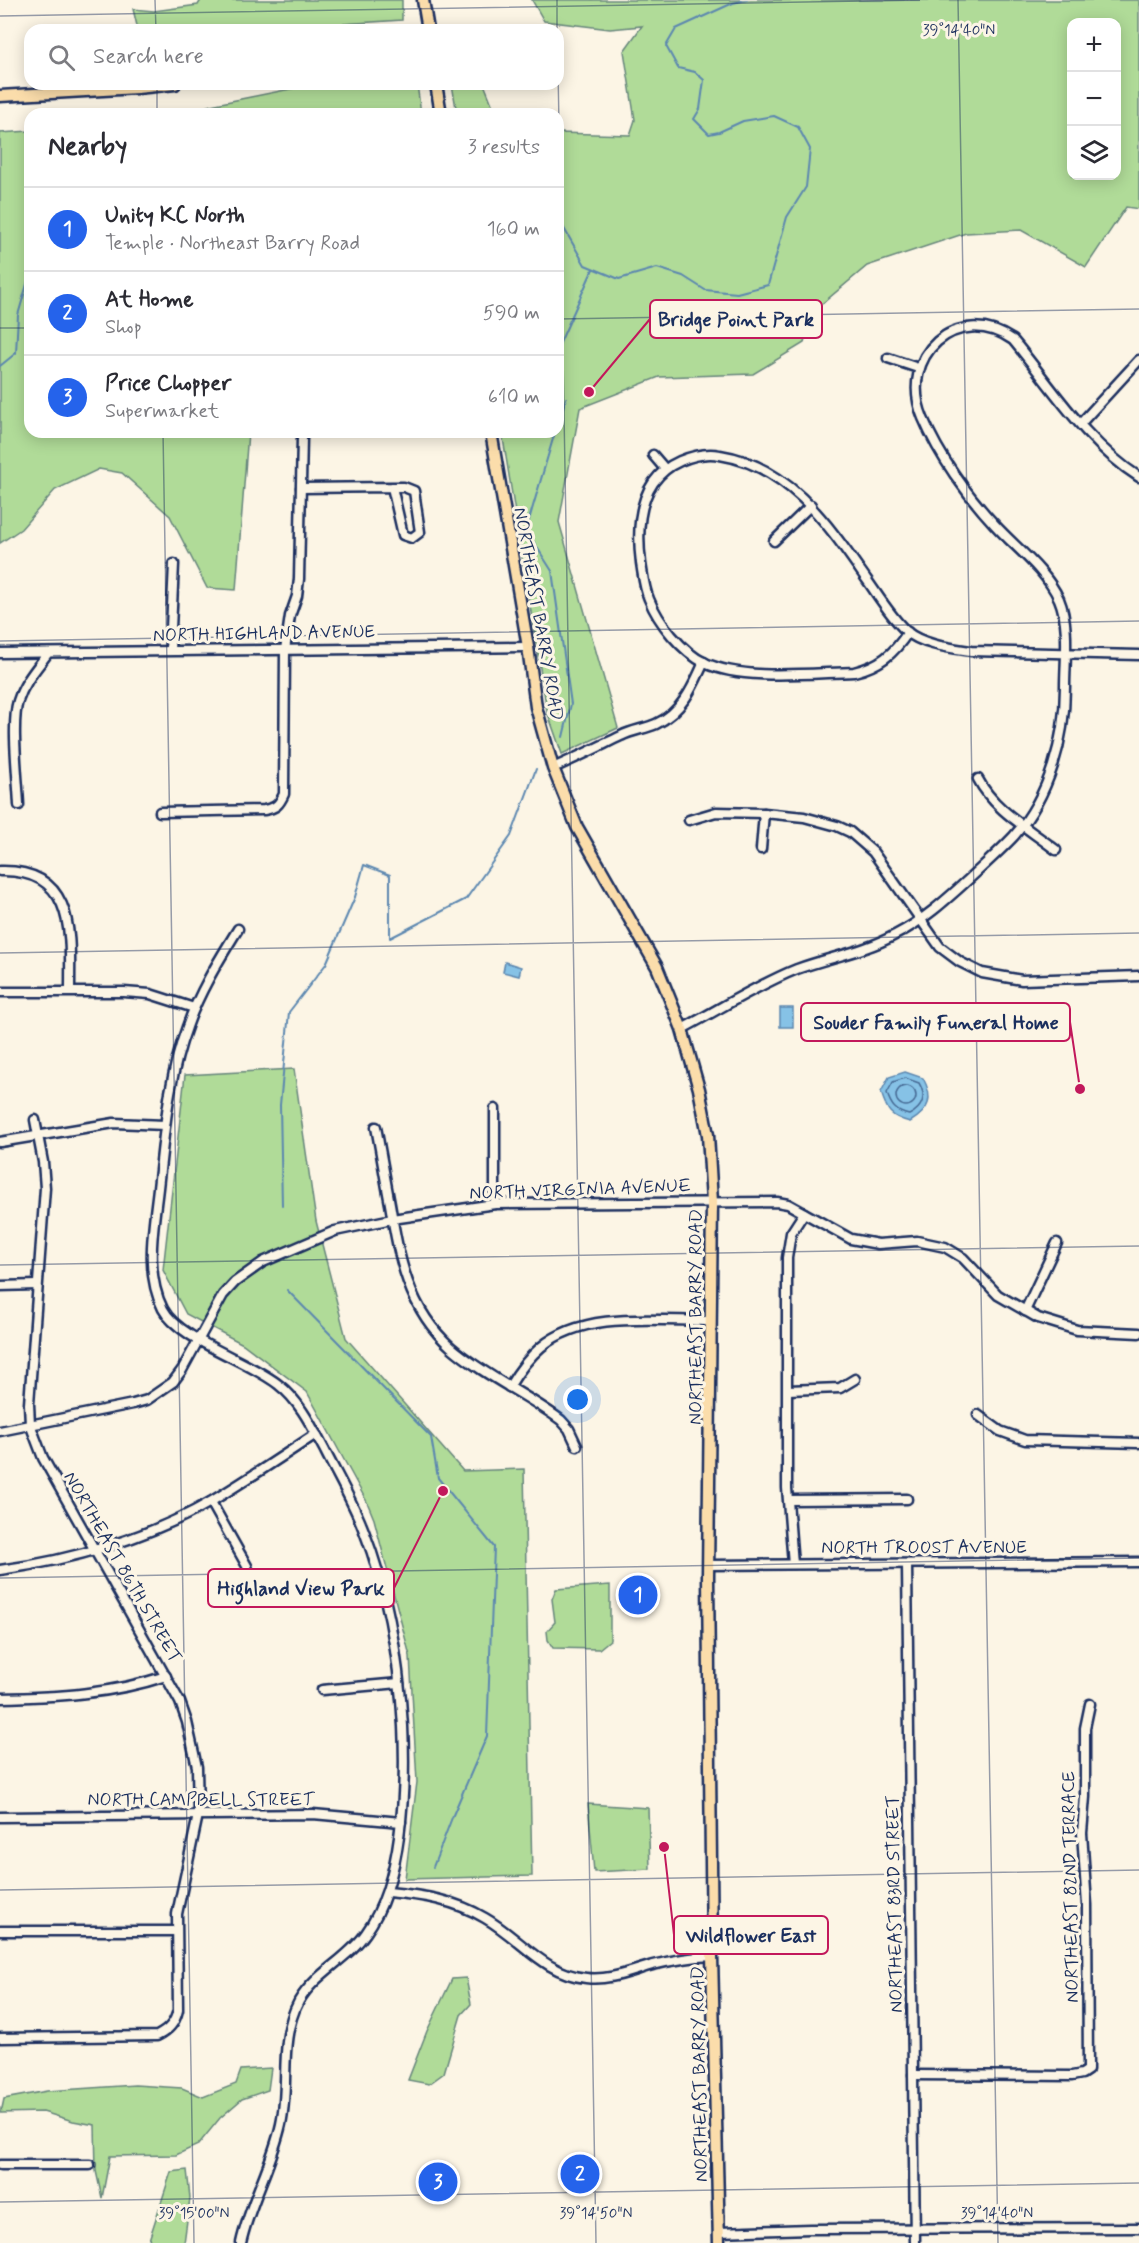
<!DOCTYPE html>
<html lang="en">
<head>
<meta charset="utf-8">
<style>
	:root { --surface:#fff; --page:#f7f7f7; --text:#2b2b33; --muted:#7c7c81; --line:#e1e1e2; --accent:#2563eb }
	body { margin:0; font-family:Mynerve,sans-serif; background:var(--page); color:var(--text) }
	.controls { position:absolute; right:18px; top:18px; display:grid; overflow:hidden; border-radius:12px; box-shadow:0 3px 15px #0003 }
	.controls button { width:54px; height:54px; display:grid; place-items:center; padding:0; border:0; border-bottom:2px solid var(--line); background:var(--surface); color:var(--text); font:30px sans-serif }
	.you { position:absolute; left:578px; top:1400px; width:21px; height:21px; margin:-15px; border:4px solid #fff; border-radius:50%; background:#1a73e8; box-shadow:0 0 0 9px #1a73e833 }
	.badge { display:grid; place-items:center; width:39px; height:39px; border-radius:50%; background:var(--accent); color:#fff; font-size:20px; font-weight:700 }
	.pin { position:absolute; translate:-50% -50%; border:3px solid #fff; box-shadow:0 2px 6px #0006 }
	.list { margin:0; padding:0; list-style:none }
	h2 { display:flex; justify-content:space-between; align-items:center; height:78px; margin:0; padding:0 24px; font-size:26px }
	h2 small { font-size:20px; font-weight:400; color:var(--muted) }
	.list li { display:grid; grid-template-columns:39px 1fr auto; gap:18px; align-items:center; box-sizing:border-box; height:84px; padding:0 24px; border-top:2px solid var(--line) }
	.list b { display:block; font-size:22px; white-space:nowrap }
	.list p { margin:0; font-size:20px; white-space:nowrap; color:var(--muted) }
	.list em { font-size:20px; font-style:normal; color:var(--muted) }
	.icon { flex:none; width:33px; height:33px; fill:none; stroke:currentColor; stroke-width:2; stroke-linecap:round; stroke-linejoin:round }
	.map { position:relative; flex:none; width:1139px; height:2243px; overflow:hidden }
	.search { position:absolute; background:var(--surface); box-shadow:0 3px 15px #0003; left:24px; top:24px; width:540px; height:66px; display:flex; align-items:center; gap:15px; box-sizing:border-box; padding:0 21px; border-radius:18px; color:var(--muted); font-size:22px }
	.panel { position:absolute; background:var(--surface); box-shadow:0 3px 15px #0003; left:24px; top:108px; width:540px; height:330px; border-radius:18px }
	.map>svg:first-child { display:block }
	.green { fill:#b0db98; stroke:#66857b; stroke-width:1.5; fill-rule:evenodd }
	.water { fill:#86c2e6; stroke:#5b87b0; stroke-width:1.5 }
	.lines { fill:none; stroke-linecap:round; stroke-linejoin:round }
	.shore { stroke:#466a94; stroke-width:1.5 }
	.stream { stroke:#5b87b0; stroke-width:2 }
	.minor-casing { stroke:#1b2f5e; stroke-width:13 }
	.major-casing { stroke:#1b2f5e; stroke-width:15 }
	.minor { stroke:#fcf5e5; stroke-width:8 }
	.major { stroke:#fbddab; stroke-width:10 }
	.ticks { fill:none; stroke:#1b2f5e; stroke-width:1.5; stroke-opacity:0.45 }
	.labels { text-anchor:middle; stroke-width:6; stroke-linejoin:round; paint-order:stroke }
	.street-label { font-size:18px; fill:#1b2f5e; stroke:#fcf5e5 }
	.ticks-label { font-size:15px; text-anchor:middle; fill:#1b2f5e; stroke:#fcf5e5; stroke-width:6; stroke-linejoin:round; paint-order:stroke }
	.leader { fill:none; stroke:#c2185b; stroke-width:2 }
	.callout-dot { fill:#c2185b; stroke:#fcf5e5; stroke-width:2 }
	.callout { fill:#fcf5e5; stroke:#c2185b; stroke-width:2 }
	.callout-label { font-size:20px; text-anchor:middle; font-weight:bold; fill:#1b2f5e }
</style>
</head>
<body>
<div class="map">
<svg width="1139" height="2243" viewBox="0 0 1139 2243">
	<rect width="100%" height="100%" fill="#fcf5e5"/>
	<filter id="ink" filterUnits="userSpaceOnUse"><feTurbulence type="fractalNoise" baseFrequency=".0167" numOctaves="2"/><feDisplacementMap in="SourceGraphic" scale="12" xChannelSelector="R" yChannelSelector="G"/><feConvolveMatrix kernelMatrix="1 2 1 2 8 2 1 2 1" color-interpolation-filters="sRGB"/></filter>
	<g filter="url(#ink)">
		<g class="green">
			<polygon points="201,0 402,0 402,20 327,25 323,30 289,30 285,23 270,30 138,30 133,9 154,11 198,5"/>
			<path d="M532 0H1139V209L1126 207 1086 267 1021 230 966 233 867 266 810 314 804 343 753 374 659 377 580 408 559 522 618 728 562 754 547 711 502 432H558V133L630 135 635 120 624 51 642 26 610 29 544 21ZM1072 22H1116V176H1072Z"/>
			<polygon points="315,84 417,84 421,114 184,114 211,105"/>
			<polygon points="452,84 484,84 496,114 457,114"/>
			<polygon points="30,131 30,432 248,432 236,590 207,588 170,516 122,473 99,469 55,490 21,529 0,543 0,133"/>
			<polygon points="294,1069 316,1221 346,1338 463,1471 524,1469 532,1876 405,1879 417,1782 410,1656 374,1519 367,1502 307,1392 243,1344 186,1314 163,1270 185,1075"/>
			<polygon points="610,1585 610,1640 599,1649 553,1648 548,1640 547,1631 555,1622 552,1599 556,1589"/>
			<polygon points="588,1804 648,1808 650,1869 594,1872"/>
			<polygon points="466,1978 471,2004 461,2015 444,2073 429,2084 408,2080 427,2031 452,1979"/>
			<polygon points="271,2068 268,2090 242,2099 220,2118 198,2145 176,2155 110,2156 102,2198 96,2171 95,2125 73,2121 43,2112 1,2113 4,2099 47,2091 135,2085 182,2088 203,2097 236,2084 241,2070"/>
			<polygon points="187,2170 190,2198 184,2243 148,2243 171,2172"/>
		</g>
		<g class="water">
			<polygon points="505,962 521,967 519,976 503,972"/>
			<rect x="780" y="1008" width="13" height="19"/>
			<path d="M905 1072 923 1078C934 1098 930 1110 910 1122 890 1117 887 1111 881 1092L889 1077Z"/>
		</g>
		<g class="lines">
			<g class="shore">
				<path d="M905 1078 919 1083C927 1096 923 1108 909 1115 896 1112 891 1106 887 1093L893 1082Z"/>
				<circle cx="906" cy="1096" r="10"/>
			</g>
			<g class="stream">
				<polyline points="558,218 585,265 619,279 657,268 683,276 705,290 737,293 768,285 787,217 806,187 810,149 798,127 774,116 743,121 719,132 709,134 694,119 700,109 704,80 695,72 678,68 666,46 676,29 733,3 747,0"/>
				<polyline points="558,347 593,269"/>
				<polyline points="558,360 563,380"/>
				<polyline points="0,366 16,353 18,315 30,274"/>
				<polyline points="558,424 566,398"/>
				<polyline points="555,432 526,530 552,571 571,704 563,737"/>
				<polyline points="282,1205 280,1105 289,1012 326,964 355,897 364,865 390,875 390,938 466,899 511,836 536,769"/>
				<polyline points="287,1290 431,1437 438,1478 494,1547 487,1736 453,1815 433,1867"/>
			</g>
			<g class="minor-casing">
				<g id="minor">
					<polyline points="888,358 918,368"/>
					<polyline points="1081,423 1139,360"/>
					<polyline points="653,455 665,469"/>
					<polyline points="301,488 392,487 404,487 414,491 420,532 412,538 403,535 392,487"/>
					<polyline points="774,541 811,505"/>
					<path d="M908 632C894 654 879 666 854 672 811 673 744 681 705 663 682 652 658 622 649 599 644 588 643 575 641 563 636 524 639 479 680 461 692 456 706 452 720 455 790 466 829 526 867 580 879 597 891 617 906 631 922 645 951 648 971 651L1139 655"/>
					<polyline points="170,650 174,564"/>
					<polyline points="0,653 528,647"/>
					<path d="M553 768C576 758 598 747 621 736 632 730 645 729 656 724 682 712 693 687 704 662"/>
					<path d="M978 779C994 810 1028 828 1056 850"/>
					<path d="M19 805C18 779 11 723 18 701 24 682 37 668 48 653"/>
					<path d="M160 812 264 810C276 808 279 805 284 794L285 650 290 616 297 596 299 579 302 437"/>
					<polyline points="689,820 716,812 764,813 804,817 837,826 850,832 873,852 940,947 960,962 982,973 1022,980 1139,976"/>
					<polyline points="761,849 764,813"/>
					<path d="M0 871C77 869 70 936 70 991"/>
					<path d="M238 929C219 960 199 992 187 1027 169 1075 165 1127 159 1179 155 1221 143 1270 163 1309 179 1340 250 1361 279 1385 300 1401 313 1429 325 1451 338 1477 354 1504 364 1531 388 1592 399 1660 403 1726 406 1787 403 1882 366 1933 348 1959 315 1973 299 2001 278 2040 290 2083 281 2124 272 2165 250 2202 241 2243"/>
					<polyline points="0,992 124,992 150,994 194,1008"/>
					<path d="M682 1029C720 1009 757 985 797 969 830 957 864 952 895 935 923 921 946 900 969 879 984 865 1000 851 1014 836 1050 795 1065 739 1065 687 1065 659 1070 625 1059 599 1045 569 1017 549 995 525 967 495 939 456 923 418 897 356 957 302 1013 340 1052 387 1086 443 1139 477"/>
					<polyline points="495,1109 495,1204"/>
					<path d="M376 1127C381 1153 385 1178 390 1204 399 1258 408 1309 451 1347 485 1376 526 1394 561 1420L569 1429 577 1446"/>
					<polyline points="0,1142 114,1123 165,1125"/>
					<polyline points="0,1286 37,1285"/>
					<polyline points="1025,1311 1057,1243"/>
					<path d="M509 1387C518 1372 528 1358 541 1347 585 1310 657 1321 711 1321"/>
					<polyline points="788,1390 840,1388 855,1379"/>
					<polyline points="978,1415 1000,1431 1025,1440 1139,1443"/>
					<polyline points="0,1431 133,1404 147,1400 173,1382 182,1370 223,1295 235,1282 263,1262 335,1231 392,1219 495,1204 777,1202 788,1204 851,1239 878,1244 917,1241 945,1247 963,1258 998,1295 1038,1318 1077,1330 1139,1333"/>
					<polyline points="789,1500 907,1499"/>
					<polyline points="211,1502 247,1566 250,1577 249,1588"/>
					<polyline points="793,1564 787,1488 787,1258 791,1233 804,1213"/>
					<polyline points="708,1565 1139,1562"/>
					<polyline points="907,1565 915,2243"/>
					<path d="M0 1570C72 1560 149 1538 212 1501 247 1480 281 1457 316 1434"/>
					<polyline points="322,1690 399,1683"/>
					<path d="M0 1698C57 1697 112 1694 166 1676"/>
					<polyline points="0,1817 313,1814 401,1822"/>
					<path d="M388 1892C422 1895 455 1900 485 1918 520 1938 544 1974 586 1978 610 1981 631 1971 653 1965 673 1960 692 1957 712 1956"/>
					<polyline points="0,1931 176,1931"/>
					<path d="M0 2038 157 2036C169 2030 175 2023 178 2010L177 1914 198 1815 197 1767 187 1722 180 1702 43 1458 30 1424 29 1404 45 1188 43 1162 35 1120"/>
					<polyline points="913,2075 1072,2076 1082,2074 1088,2070 1087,1905 1082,1833 1085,1797 1085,1728 1090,1704"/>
					<polyline points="0,2165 90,2165"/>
					<polyline points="719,2232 810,2229 1139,2228"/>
				</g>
			</g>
			<g class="major-casing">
				<g id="major">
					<polyline points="423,0 428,30"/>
					<polyline points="436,84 441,114"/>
					<polyline points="0,96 137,88 175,84"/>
					<polyline points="491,432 528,647 536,707 553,768 577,827 657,967 682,1029 699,1089 708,1135 712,1202 708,1577 712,1956 719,2243"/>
				</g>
			</g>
			<use href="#minor" class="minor"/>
			<use href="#major" class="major"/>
		</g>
	</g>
	<path class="ticks" d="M155 0 156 30M557 0V30M958 0 998 2243M0 16 920 0M558 69 596 2243M157 84V114M558 319 1139 309M0 328H30M163 432 194 2243M0 641 1139 621M0 953 1139 933M0 1265 1139 1246M0 1578 1139 1558M0 1890 1139 1870M0 2202 1139 2183"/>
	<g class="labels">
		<g class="street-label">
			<text transform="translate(539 614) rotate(80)" y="6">NORTHEAST BARRY ROAD</text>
			<text transform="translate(264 633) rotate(-1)" y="6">NORTH HIGHLAND AVENUE</text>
			<text transform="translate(580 1189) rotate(-2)" y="6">NORTH VIRGINIA AVENUE</text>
			<text transform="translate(695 1317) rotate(-90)" y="6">NORTHEAST BARRY ROAD</text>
			<text x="924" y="1553">NORTH TROOST AVENUE</text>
			<text transform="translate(123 1567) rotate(60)" y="6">NORTHEAST 86TH STREET</text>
			<text x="201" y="1805">NORTH CAMPBELL STREET</text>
			<text transform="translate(1070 1887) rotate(-91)" y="6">NORTHEAST 82ND TERRACE</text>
			<text transform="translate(894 1904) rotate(-91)" y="6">NORTHEAST 83RD STREET</text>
			<text transform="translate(699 2074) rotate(-91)" y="6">NORTHEAST BARRY ROAD</text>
		</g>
	</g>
	<g class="ticks-label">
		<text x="959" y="35">39°14'40"N</text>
		<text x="194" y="2218">39°15'00"N</text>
		<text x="596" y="2218">39°14'50"N</text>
		<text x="997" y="2218">39°14'40"N</text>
	</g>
	<path class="leader" d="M589 392L650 319M1080 1089L1070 1022M443 1491L394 1588M664 1847L674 1935"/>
	<g class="callout-dot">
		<circle cx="589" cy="392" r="6"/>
		<circle cx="1080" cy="1089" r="6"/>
		<circle cx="443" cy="1491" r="6"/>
		<circle cx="664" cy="1847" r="6"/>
	</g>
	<g class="callout">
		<rect x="650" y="300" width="172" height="38" rx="6"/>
		<rect x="801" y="1003" width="269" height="38" rx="6"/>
		<rect x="208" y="1569" width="186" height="38" rx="6"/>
		<rect x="674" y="1916" width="154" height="38" rx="6"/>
	</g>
	<g class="callout-label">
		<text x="736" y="326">Bridge Point Park</text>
		<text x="936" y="1029">Souder Family Funeral Home</text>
		<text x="301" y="1595">Highland View Park</text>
		<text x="751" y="1942">Wildflower East</text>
	</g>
</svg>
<div class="controls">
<button>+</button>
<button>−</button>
<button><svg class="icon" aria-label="layers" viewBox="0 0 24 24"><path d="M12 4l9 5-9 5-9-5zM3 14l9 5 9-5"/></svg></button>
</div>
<div class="you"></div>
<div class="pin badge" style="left:638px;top:1595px">1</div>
<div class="pin badge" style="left:580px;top:2174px">2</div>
<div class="pin badge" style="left:438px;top:2182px">3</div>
<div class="search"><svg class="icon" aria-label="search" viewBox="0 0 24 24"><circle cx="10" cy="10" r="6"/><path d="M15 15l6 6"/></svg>Search here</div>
<section class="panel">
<h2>Nearby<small>3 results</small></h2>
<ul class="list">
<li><span class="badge">1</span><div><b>Unity KC North</b><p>Temple · Northeast Barry Road</p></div><em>160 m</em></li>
<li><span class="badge">2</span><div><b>At Home</b><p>Shop</p></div><em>590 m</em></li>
<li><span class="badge">3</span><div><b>Price Chopper</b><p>Supermarket</p></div><em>610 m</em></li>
</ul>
</section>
</div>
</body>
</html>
